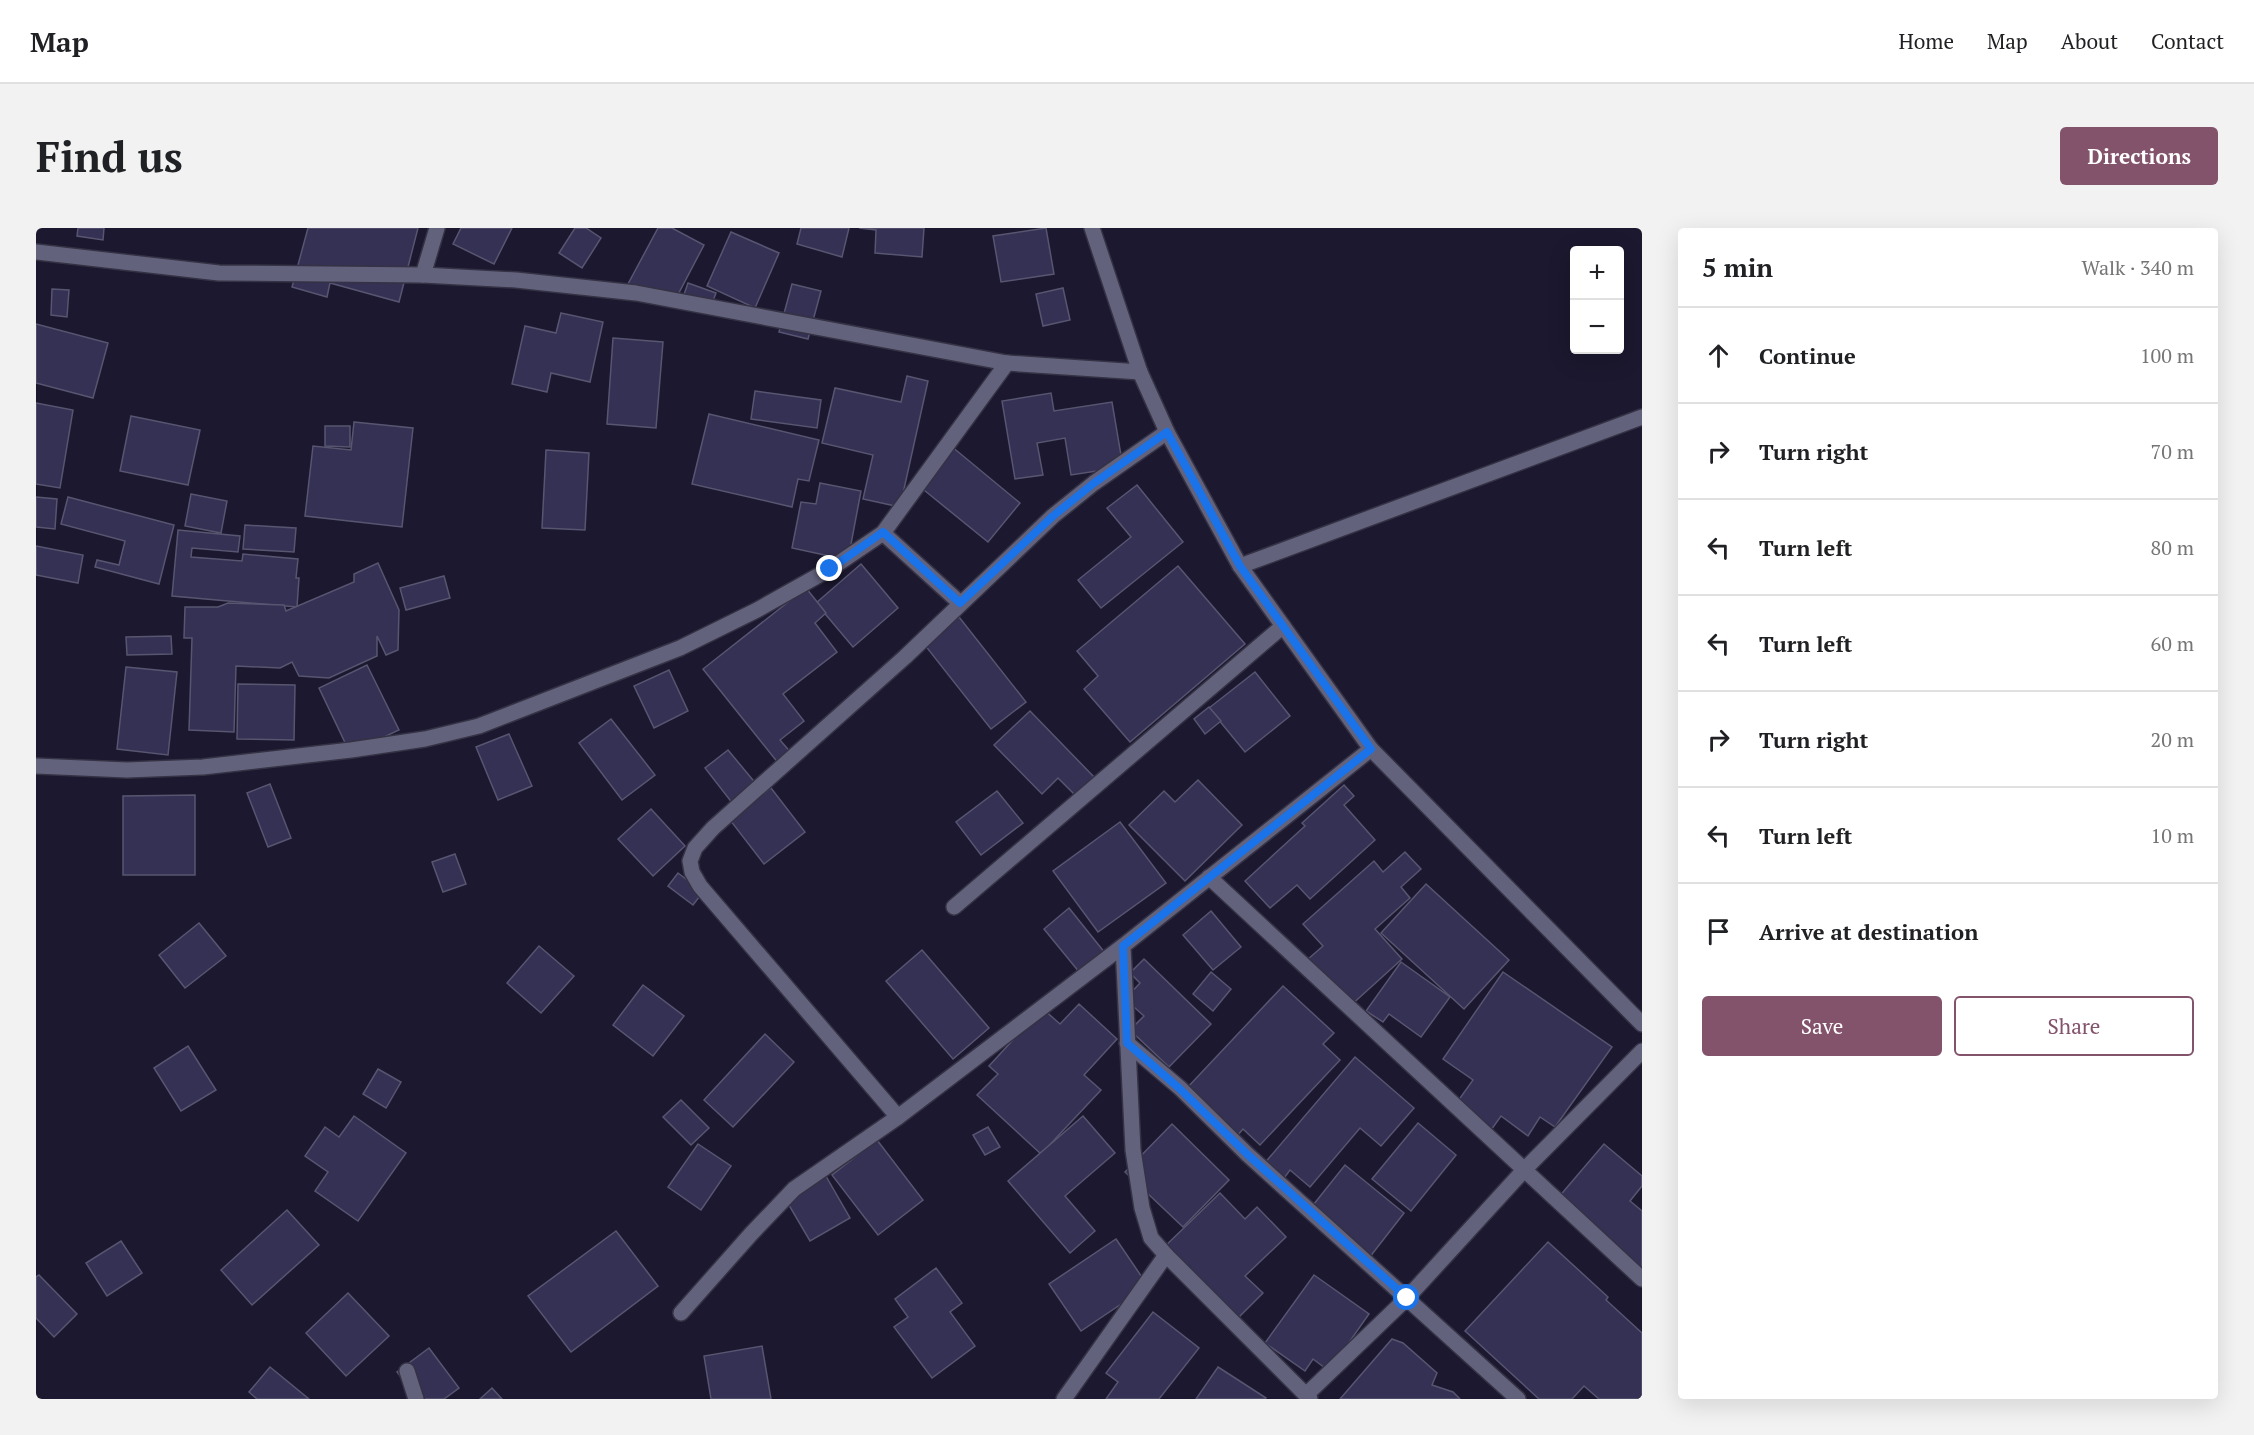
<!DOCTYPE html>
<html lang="en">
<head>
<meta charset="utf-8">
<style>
	:root { --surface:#fff; --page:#f2f2f2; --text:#202124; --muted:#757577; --line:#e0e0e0; --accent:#83526b }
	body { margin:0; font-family:"PT Serif",serif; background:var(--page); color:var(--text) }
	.controls { position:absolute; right:18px; top:18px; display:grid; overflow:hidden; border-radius:6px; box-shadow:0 6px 24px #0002 }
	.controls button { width:54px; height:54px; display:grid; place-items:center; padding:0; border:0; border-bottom:2px solid var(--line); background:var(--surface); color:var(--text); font:30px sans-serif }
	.stop { position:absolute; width:18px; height:18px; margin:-14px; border:4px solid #1a73e8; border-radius:50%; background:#fff }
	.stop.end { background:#1a73e8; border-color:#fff; box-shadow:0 2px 6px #0008 }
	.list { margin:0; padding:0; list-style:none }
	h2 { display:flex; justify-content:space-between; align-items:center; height:78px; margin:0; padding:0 24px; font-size:26px }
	h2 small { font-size:20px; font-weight:400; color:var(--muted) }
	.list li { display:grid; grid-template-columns:39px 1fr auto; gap:18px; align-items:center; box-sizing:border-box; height:96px; padding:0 24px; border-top:2px solid var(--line) }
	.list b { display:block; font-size:22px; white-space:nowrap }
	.list em { font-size:20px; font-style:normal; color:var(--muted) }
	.actions { display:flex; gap:12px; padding:18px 24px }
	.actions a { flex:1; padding:14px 0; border:2px solid var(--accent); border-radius:6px; text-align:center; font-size:21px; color:var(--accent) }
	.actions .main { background:var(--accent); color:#fff }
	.icon { flex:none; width:33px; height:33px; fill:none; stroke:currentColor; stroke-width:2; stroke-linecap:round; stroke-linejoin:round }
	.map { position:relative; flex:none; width:1606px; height:1171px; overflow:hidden; border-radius:6px }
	header { display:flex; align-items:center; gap:36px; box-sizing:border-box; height:84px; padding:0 30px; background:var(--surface); border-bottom:2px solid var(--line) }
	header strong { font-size:28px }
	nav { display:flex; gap:33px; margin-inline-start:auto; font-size:21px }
	.intro { display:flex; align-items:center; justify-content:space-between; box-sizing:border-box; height:144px; padding:0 36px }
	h1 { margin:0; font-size:42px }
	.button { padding:15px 27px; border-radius:6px; background:var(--accent); color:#fff; font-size:21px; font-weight:700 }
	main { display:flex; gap:36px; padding:0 36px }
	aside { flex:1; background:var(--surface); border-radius:6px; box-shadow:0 6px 24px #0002 }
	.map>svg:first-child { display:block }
	.building { fill:#353154; stroke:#575570; stroke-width:1.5 }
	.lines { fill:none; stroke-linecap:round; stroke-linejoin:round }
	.minor-casing { stroke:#343244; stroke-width:18 }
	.minor { stroke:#63627d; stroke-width:15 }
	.route { stroke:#1a73e8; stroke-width:8 }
</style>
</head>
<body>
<header>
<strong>Map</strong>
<nav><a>Home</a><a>Map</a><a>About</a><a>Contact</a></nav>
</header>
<div class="intro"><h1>Find us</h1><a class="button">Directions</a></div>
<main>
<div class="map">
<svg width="1606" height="1171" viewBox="0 0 1606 1171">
	<rect width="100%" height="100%" fill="#1b182f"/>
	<g class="building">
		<polygon points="42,0 68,0 67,12 41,8"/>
		<polygon points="272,0 382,0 363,74 294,55 291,69 256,59"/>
		<polygon points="425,0 476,0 458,36 417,16"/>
		<polygon points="539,0 550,0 565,10 546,40 523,25"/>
		<polygon points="622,0 636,0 668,17 636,78 592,56"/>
		<polygon points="765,0 813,0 806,29 761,16"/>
		<polygon points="823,0 888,0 886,29 839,25 840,2"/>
		<polygon points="1010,0 1018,46 965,54 957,8"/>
		<polygon points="695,4 743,25 719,80 671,58"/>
		<polygon points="652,55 680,65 672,86 645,75"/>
		<polygon points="756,56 785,63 772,111 743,104"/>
		<polygon points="1027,60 1034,92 1007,98 1000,66"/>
		<polygon points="16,61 33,62 31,89 15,87"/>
		<polygon points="525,85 567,94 554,154 515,145 511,164 476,156 489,98 520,105"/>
		<polygon points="0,96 72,115 57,170 0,155"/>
		<polygon points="577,110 627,114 620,200 571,196"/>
		<polygon points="871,148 892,153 864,279 827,271 837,227 786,215 799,160 865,174"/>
		<polygon points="719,163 785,172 781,200 715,191"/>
		<polygon points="1015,165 1018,183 1076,174 1087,239 1035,247 1029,210 1001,215 1007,247 979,251 966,173"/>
		<polygon points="0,175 37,182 24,260 0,256"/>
		<polygon points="673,186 783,212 773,253 762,251 756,279 656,256"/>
		<polygon points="95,188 164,202 152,257 84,243"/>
		<polygon points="318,194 377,200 366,299 269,288 277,218 315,222"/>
		<polygon points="289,198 314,198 314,219 289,218"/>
		<polygon points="915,218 984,275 952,314 883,258"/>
		<polygon points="510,222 553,225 549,302 506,300"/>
		<polygon points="784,255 825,263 812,332 756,320 765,274 780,276"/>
		<polygon points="1101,257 1147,314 1065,380 1042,352 1095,309 1071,280"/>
		<polygon points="155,266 191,273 185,305 149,298"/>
		<polygon points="0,269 21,271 19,301 0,299"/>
		<polygon points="32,269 138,297 123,356 59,339 61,332 83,337 89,313 25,296"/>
		<polygon points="209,297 260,300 258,324 207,321"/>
		<polygon points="142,302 204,308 202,324 156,320 155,329 206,333 207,326 262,331 260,350 263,350 261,379 136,368"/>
		<polygon points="0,318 47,327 42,355 0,347"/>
		<polygon points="342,335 363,382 362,422 350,427 341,408 341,428 293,450 263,448 256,434 244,440 200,438 198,504 153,502 156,410 148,410 149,379 182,379 192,375 248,377 250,383 318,354 318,346"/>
		<polygon points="825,336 862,380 817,419 780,375"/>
		<polygon points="1142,338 1209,416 1094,514 1048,461 1062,448 1041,423"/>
		<polygon points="408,348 414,370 370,382 364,360"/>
		<polygon points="770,360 790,385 779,395 801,424 747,466 768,493 744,512 756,526 743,536 667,441"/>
		<polygon points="923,389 990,474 955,501 888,416"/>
		<polygon points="135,408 136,426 91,427 90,409"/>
		<polygon points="331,437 363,502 314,525 283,460"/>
		<polygon points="90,439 141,444 132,527 81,521"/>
		<polygon points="633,442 652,483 618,500 598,458"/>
		<polygon points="1219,444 1254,488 1209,524 1173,480"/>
		<polygon points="202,456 259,457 258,512 201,511"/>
		<polygon points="1173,479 1185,493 1169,506 1158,491"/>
		<polygon points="994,483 1059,550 1040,568 1022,550 1006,566 958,517"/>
		<polygon points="575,491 619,547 586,572 543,515"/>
		<polygon points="473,506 496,558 462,572 440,519"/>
		<polygon points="692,522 721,557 697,576 669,540"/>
		<polygon points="1162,552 1206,597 1149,653 1093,597 1128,563 1139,574"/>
		<polygon points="234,556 255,610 232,619 211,565"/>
		<polygon points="1308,557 1318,568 1308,577 1339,612 1274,671 1261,657 1234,680 1209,653 1269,598 1266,595"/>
		<polygon points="735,560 769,604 728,636 694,592"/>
		<polygon points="961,563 987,595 945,627 920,594"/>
		<polygon points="159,567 159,647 87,647 87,568"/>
		<polygon points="615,581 649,618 617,648 582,611"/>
		<polygon points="1084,594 1130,655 1062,704 1017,643"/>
		<polygon points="1369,624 1385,641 1365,659 1374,670 1339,701 1366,731 1313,779 1271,732 1287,718 1267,696 1338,633 1347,644"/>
		<polygon points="419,626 430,656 407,664 396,634"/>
		<polygon points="642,645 667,664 657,677 632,658"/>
		<polygon points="1390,656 1473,732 1428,781 1345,705"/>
		<polygon points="1033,680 1073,730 1048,750 1008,701"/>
		<polygon points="1175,683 1205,719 1177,742 1147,707"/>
		<polygon points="163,695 190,728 149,760 123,727"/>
		<polygon points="503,718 538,748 505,785 471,755"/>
		<polygon points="886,722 953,800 917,831 850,753"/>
		<polygon points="1108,731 1175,796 1133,839 1094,802 1108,788 1089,771 1104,755 1094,745"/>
		<polygon points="1365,734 1414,769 1385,809 1353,786 1347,794 1330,783"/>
		<polygon points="1175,744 1195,761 1177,783 1157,766"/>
		<polygon points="1467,744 1576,819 1519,899 1504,889 1492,908 1465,888 1453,905 1417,880 1437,852 1407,831"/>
		<polygon points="607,757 648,788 617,828 577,797"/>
		<polygon points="1247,758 1298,805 1287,816 1304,832 1224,917 1207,901 1201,908 1150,861"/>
		<polygon points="1043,776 1081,811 1048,847 1065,862 1005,926 941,867 962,846 953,838 1006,780 1024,796"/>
		<polygon points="729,806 758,834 697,899 668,872"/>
		<polygon points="152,818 180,862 145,883 118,840"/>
		<polygon points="1319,829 1378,880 1345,918 1324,900 1274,959 1254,942 1246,953 1227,937"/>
		<polygon points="342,841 365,854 350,880 327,866"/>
		<polygon points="645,872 673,900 655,917 627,889"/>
		<polygon points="318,888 370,925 322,993 279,963 292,944 269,928 289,899 303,909"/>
		<polygon points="1047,888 1079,925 1029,968 1059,1003 1034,1025 972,953"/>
		<polygon points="1382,895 1420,927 1375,983 1336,951"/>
		<polygon points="1136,896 1193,952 1147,999 1089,944"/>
		<polygon points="952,899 964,919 949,927 937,907"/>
		<polygon points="841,912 887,972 842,1007 796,947"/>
		<polygon points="662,916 695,938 665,982 632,959"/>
		<polygon points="1568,916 1606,948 1606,958 1594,973 1606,983 1606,1055 1516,977"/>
		<polygon points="1309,937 1368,985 1330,1034 1270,986"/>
		<polygon points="787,943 814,990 774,1013 747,967"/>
		<polygon points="1184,965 1209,991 1221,979 1250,1009 1209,1048 1227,1065 1193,1099 1122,1025"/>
		<polygon points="251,982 283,1017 216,1077 185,1042"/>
		<polygon points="580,1003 622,1058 535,1124 492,1068"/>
		<polygon points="1080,1011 1112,1058 1045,1103 1013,1056"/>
		<polygon points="85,1013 106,1045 71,1068 50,1035"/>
		<polygon points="1512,1014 1572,1069 1570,1072 1606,1105 1606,1171 1563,1171 1548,1158 1536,1171 1503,1171 1429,1103"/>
		<polygon points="900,1040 926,1075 914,1084 939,1118 896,1150 858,1099 872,1089 859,1071"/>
		<polygon points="3,1047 41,1086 18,1109 0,1090 0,1049"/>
		<polygon points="1278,1047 1333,1086 1293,1143 1277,1131 1269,1143 1229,1115"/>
		<polygon points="312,1065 353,1108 310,1148 270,1105"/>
		<polygon points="1117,1084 1163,1120 1123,1171 1070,1171 1082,1154 1070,1145"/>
		<polygon points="1356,1111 1367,1115 1401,1145 1396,1157 1417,1164 1424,1171 1304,1171"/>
		<polygon points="726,1118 735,1171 675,1171 668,1128"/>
		<polygon points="393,1120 423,1160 408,1171 381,1171 361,1144"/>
		<polygon points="234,1139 273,1171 221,1171 213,1164"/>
		<polygon points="1182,1139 1230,1170 1229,1171 1160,1171"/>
		<polygon points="456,1160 466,1171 444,1171"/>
	</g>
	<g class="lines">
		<g class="minor-casing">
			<g id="minor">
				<polyline points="1056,0 1104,144 1131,204 1204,338 1335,521 1606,796"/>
				<polyline points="0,24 183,45 387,47 480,52 600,65 971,135 1104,144"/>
				<polyline points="387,47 401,0"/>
				<polyline points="847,305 924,375"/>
				<polyline points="1204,338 1606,189"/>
				<polyline points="0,538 91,542 167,539 315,522 389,511 443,498 644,420 721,382 794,341 847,305 971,135"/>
				<polyline points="1173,649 1606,1051"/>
				<polyline points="918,679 1247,398"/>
				<polyline points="1091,815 1144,860 1211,926 1482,1171"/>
				<polyline points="862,889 664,658 656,644 654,633 659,620 677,600 869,429 1017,288 1058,255 1131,204"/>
				<polyline points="1130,1027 1115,1010 1106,980 1097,922 1087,718 1335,521"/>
				<polyline points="645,1085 715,1006 758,961 862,889 1087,718"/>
				<polyline points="371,1143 380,1171"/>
				<polyline points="1270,1167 1371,1070 1488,942 1606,823"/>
				<polyline points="1028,1171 1130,1027 1274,1171"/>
			</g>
		</g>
		<use href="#minor" class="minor"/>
	</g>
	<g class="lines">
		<polyline class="route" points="794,341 847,304 924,375 1017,288 1058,255 1131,204 1204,338 1335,521 1087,718 1091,815 1144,861 1211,926 1371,1070"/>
	</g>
</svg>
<div class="controls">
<button>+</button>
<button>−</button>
</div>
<div class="stop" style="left:1371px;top:1070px"></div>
<div class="stop end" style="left:794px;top:341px"></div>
</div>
<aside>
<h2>5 min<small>Walk · 340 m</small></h2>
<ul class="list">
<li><svg class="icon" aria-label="ahead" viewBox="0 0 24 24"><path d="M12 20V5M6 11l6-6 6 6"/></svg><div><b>Continue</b></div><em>100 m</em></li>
<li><svg class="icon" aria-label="right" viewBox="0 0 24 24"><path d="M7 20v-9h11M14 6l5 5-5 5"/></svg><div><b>Turn right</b></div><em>70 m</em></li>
<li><svg class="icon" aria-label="left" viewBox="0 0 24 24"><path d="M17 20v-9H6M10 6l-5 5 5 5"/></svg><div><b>Turn left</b></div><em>80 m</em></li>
<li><svg class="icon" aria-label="left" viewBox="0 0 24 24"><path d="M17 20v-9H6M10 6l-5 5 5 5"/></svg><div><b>Turn left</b></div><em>60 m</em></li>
<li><svg class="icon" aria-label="right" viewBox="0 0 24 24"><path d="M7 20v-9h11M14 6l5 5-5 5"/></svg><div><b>Turn right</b></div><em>20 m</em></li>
<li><svg class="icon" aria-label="left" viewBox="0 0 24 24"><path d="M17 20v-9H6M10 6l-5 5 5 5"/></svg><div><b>Turn left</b></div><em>10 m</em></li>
<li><svg class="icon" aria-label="arrive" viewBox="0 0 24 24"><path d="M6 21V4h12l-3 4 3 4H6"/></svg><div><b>Arrive at destination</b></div></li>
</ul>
<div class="actions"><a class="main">Save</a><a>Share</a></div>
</aside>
</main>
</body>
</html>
